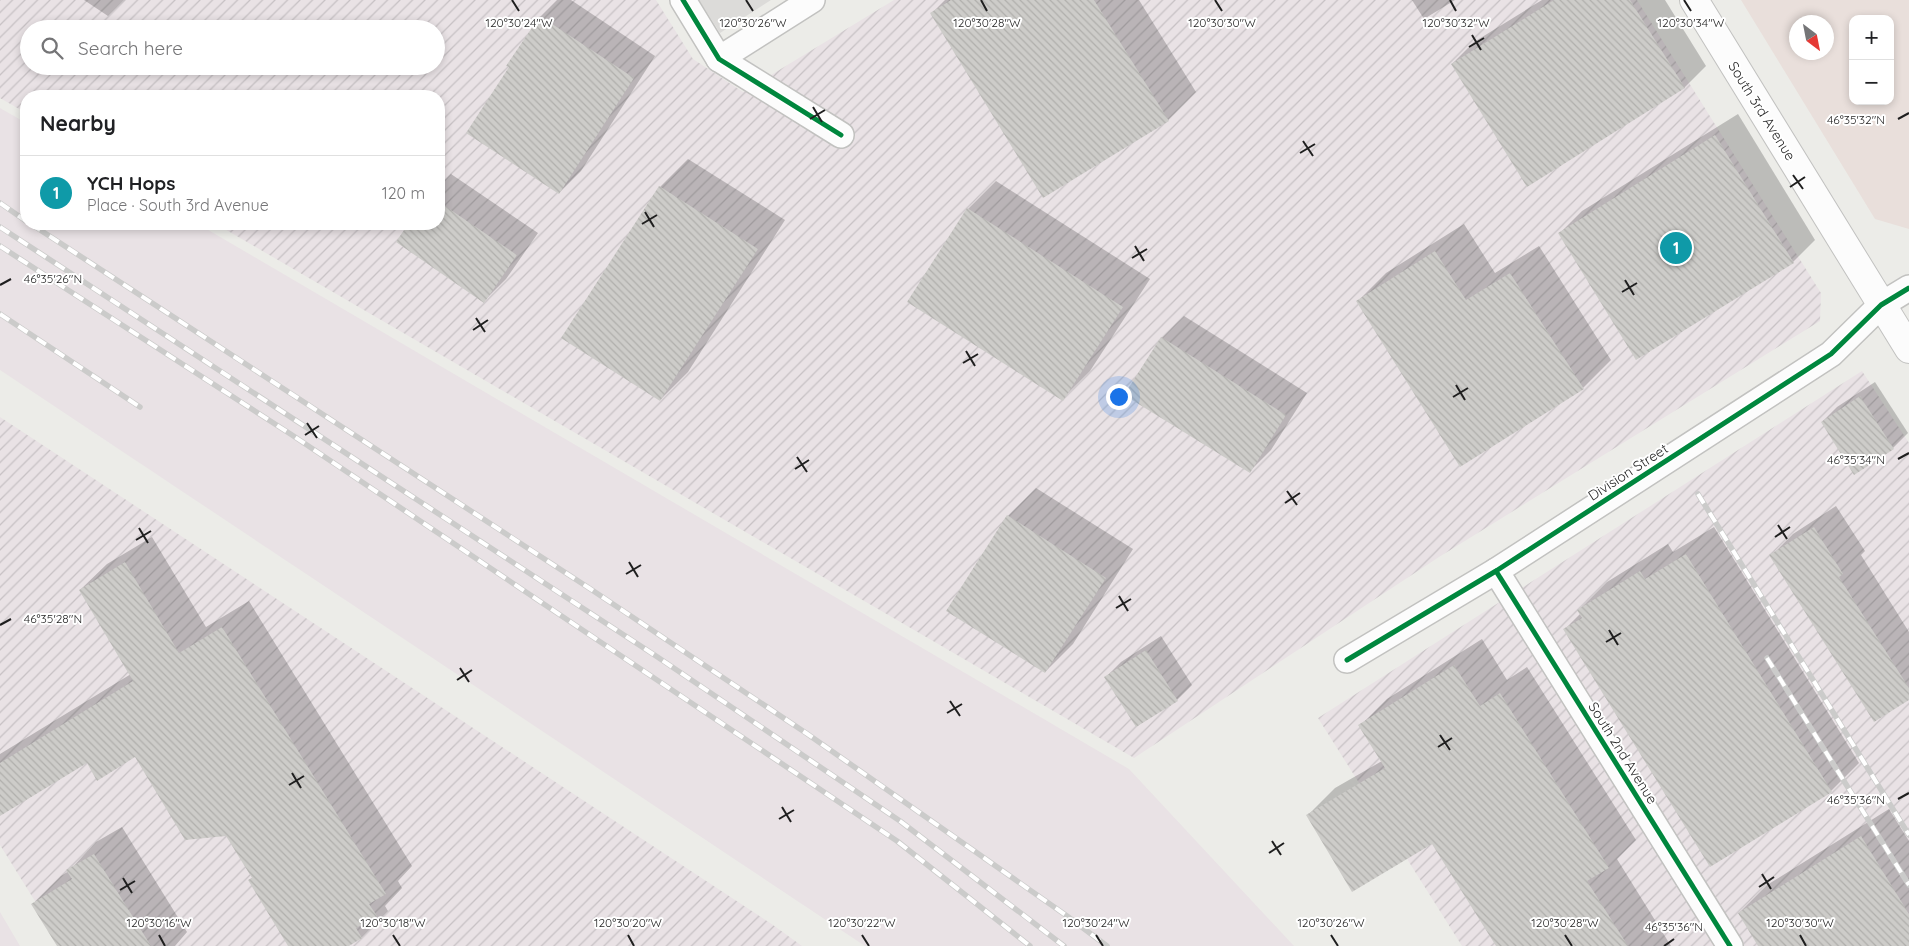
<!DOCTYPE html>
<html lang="en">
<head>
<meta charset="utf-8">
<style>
	:root { --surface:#fff; --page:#f2f2f2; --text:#202124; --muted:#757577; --line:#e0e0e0; --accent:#676765 }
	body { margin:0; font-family:Quicksand,sans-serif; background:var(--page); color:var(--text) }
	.controls { position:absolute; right:15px; top:15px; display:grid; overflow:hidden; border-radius:10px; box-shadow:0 2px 8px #0003 }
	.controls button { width:45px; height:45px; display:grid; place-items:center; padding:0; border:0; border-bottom:1px solid var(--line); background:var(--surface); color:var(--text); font:25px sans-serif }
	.compass { position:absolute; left:1789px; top:15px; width:45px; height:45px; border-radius:50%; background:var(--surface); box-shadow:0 2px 8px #0003; rotate:148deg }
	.you { position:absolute; left:1118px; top:396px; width:18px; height:18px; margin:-12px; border:4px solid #fff; border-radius:50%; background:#1a73e8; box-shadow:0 0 0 8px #1a73e833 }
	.badge { display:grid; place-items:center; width:32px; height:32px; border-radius:50%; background:var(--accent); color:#fff; font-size:16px; font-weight:700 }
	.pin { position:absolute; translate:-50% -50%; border:2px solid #fff; box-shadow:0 1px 5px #0006 }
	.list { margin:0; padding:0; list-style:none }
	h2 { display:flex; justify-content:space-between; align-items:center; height:65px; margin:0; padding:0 20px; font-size:21px }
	h2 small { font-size:16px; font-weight:400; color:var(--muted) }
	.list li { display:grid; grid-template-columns:32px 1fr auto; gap:15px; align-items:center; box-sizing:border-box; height:75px; padding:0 20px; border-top:1px solid var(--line) }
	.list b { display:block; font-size:19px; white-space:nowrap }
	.list p { margin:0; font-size:16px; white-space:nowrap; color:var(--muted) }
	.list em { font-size:16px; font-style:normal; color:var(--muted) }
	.icon { flex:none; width:28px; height:28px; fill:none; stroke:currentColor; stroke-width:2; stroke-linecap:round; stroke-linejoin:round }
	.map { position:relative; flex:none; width:1909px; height:946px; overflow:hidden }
	.search { position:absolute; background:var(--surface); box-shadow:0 2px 8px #0003; left:20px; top:20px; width:425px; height:55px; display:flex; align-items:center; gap:12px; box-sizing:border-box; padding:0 18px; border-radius:28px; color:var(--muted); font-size:19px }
	.panel { position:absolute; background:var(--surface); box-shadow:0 2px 8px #0003; left:20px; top:90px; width:425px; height:140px; border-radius:20px }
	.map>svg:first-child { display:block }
	.residential { fill:#dcdbd9 }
	.commercial { fill:#e9dfdb; fill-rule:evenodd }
	.industrial { fill:url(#industrial-furrows); fill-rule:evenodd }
	.railway { fill:#e9e2e5 }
	.shadow { fill:#0003 }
	.building { fill:url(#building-back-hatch) }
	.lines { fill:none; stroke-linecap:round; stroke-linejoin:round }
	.minor-casing { stroke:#c2c2c0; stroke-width:28 }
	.tertiary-casing { stroke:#c2c2c0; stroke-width:30 }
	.minor { stroke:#fcfcfc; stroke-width:25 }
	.tertiary { stroke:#fcfcfc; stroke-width:28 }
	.rail-casing { stroke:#cbcbca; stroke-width:5.5 }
	.rail { stroke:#fff; stroke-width:4; stroke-dasharray:11; stroke-linecap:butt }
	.cycleway-casing { stroke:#fff; stroke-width:8 }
	.cycleway { stroke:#00873e; stroke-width:5 }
	.ticks { fill:none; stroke:#1f1f1f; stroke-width:2 }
	.labels { text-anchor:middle; stroke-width:4; stroke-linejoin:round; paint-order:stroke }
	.street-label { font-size:14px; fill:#1f1f1f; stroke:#fff }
	.ticks-label { font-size:12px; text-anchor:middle; fill:#1f1f1f; stroke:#fff; stroke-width:4; stroke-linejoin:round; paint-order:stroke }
</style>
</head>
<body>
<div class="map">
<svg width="1909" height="946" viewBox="0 0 1909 946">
	<defs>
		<pattern id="industrial-furrows" width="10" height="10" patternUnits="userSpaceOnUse" patternTransform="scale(1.25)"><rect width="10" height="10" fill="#e9e2e5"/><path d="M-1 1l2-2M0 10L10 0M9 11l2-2" fill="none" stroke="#c7c1c4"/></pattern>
		<pattern id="building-back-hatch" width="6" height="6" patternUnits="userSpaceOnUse" patternTransform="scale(1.25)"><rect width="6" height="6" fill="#cdccc9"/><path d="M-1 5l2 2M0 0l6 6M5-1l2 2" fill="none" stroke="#b0afac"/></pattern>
	</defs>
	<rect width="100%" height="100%" fill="#ecece8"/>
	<polygon class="residential" points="699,0 771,0 720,33"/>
	<path class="commercial" d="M1741 0H1909V229L1875 219ZM1853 19H1890V101H1853ZM1796 22H1826V52H1796Z"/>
	<g class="industrial">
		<path d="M0 0H656L693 59 743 92 894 0H1637L1821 293 1820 321 1439 557 1134 758 216 224H439V96H26V113L0 98ZM29 29H436V66H29Z"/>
		<polygon points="1862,371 1909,443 1909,946 1462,946 1318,718"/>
		<polygon points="0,417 773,925 802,946 63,946 0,845"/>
	</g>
	<g class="railway">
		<polygon points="0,108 26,123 26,224 198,224 1129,769 1294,946 865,946 0,370"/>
		<polygon points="0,912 20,946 0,946"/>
	</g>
	<g class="shadow">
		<polygon points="84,0 124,0 108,16"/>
		<polygon points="557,0 571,0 655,56 581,171 559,193 510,67 541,16"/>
		<polygon points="945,0 1139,0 1196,92 1168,120 932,13"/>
		<polygon points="1412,0 1455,0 1424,19"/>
		<polygon points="1542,0 1665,0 1706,66 1684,88 1452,64 1474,42"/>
		<polygon points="1738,114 1815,240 1793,262 1637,358 1560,233 1582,211"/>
		<polygon points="688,159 785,220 688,372 660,400 660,187"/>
		<polygon points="451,174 538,233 506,279 484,301 397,242 410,224 439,224 439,186"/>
		<polygon points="996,181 1150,279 1090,371 1062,399 968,209"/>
		<polygon points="1464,224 1495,273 1539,246 1611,360 1583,388 1358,301 1386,273"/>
		<polygon points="1184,316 1307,393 1271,450 1249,472 1162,338"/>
		<polygon points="1875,382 1908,433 1893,448 1822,422 1837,407"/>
		<polygon points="1036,488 1133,549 1073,644 1045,672 948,610 1008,516"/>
		<polygon points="1836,506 1865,551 1861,555 1909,632 1909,698 1771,556 1793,534"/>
		<polygon points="1714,527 1859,763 1831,791 1565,629 1581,613 1579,610 1607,582 1668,544 1673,552"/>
		<polygon points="152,537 206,627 249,601 412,866 398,881 402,888 385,906 388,911 362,937 347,946 290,946 249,880 253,877 227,835 135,756 87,761 0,815 0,754 131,674 80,590 107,564"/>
		<polygon points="1161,636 1192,685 1177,700 1137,726 1106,677 1121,662"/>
		<polygon points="1482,639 1507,680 1527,667 1636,840 1617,859 1671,946 1503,946 1433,842 1308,815 1335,788 1382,761 1360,726 1387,699"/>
		<polygon points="1889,809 1909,841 1909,946 1760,946 1739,913 1767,885"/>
		<polygon points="122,827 187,932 175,946 58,946 33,904 61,876 69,871 96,842"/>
	</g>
	<g class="building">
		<polygon points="951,0 1094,0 1169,121 1043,198 930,13"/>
		<polygon points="1554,0 1630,0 1685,88 1527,187 1451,64"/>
		<polygon points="540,16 634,78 559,194 466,133 509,67 506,66"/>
		<polygon points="1715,135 1794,263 1636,360 1558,233"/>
		<polygon points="659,186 758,249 660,401 561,338"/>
		<polygon points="439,202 517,255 484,303 396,242 408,224 439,224"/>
		<polygon points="967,208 1123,307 1063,401 907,302"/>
		<polygon points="1435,251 1466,300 1510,273 1584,389 1460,467 1356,301"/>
		<polygon points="1161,337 1286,415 1250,473 1124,395"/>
		<polygon points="1860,396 1894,449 1854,475 1821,422"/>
		<polygon points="1007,515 1106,578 1045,673 946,611"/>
		<polygon points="1814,527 1843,574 1839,577 1909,688 1909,700 1874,722 1769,555"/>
		<polygon points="1686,554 1832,792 1710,867 1563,629 1582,618 1577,610 1640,571 1645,579"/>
		<polygon points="125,562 179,653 222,627 386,894 369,904 377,916 356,928 362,938 349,946 288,946 248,880 252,878 226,836 185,840 135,757 97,781 87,763 0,816 0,763 133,681 79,590"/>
		<polygon points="1146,650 1178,701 1136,727 1104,677"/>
		<polygon points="1454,665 1480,706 1500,693 1609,868 1587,881 1628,946 1496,946 1432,844 1352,892 1306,815 1385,768 1358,725"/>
		<polygon points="1861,836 1909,914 1909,946 1758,946 1738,913"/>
		<polygon points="94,854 151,946 57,946 31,904 72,879 66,870"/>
	</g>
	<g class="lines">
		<g class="minor-casing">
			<g id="minor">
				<polyline points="683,0 719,59 841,135"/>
				<polyline points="719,59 812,0"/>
				<polyline points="1496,571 1730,946"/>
				<polyline points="1347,660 1496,571 1831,354 1881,305 1909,288"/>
			</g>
		</g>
		<g class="tertiary-casing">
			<polyline id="tertiary" points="1694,0 1909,349"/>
		</g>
		<use href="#minor" class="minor"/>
		<use href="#tertiary" class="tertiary"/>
		<g class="rail-casing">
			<g id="rail">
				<polyline points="0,203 26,221"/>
				<polyline points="31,224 589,588 806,733 1067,916 1107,946"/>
				<polyline points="0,227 656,656 900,821 1064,946"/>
				<polyline points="0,246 292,435 897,841 1030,946"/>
				<polyline points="0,314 140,407"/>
				<polyline points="1698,494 1909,835"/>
				<polyline points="1767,658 1909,885"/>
			</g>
		</g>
		<use href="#rail" class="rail"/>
		<g class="cycleway-casing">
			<g id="cycleway">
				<polyline points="683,0 719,59 841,135"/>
				<polyline points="1496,571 1730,946"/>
				<polyline points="1347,660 1496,571 1831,354 1881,305 1909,288"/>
			</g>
		</g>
		<use href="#cycleway" class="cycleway"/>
	</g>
	<path class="ticks" d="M512 0 519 11M746 0 753 11M981 0 987 11M1215 0 1222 11M1450 0 1456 11M1684 0 1691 11M1472 35 1481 50M1469 47 1484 38M813 107 822 122M810 119 825 110M1898 119 1909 113M1303 141 1313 156M1300 153 1315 144M1793 175 1803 189M1790 187 1805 177M645 212 654 227M642 224 657 215M1135 246 1144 261M1132 258 1147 249M1625 280 1634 295M0 285 11 279M1622 292 1637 283M476 318 485 332M473 330 488 320M966 351 975 366M963 363 978 354M1456 385 1465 400M1453 397 1468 388M307 423 317 438M305 435 319 426M797 457 807 472M1898 459 1909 453M795 469 809 460M1287 491 1297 505M1285 503 1300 493M1778 525 1787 539M139 528 148 543M1775 537 1790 527M136 540 151 531M629 562 638 577M626 574 641 565M1119 596 1128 611M1116 608 1131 599M0 625 11 619M1609 630 1618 645M1606 642 1621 633M460 668 469 682M457 680 472 670M950 701 960 716M947 713 962 704M1440 735 1450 750M1438 747 1452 738M292 773 301 788M289 785 304 776M1898 799 1909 793M782 807 791 822M779 819 794 810M1272 841 1281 855M1269 853 1284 843M1762 874 1771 889M123 878 132 893M1759 887 1774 877M120 890 135 881M159 935 165 946M393 935 400 946M628 935 634 946M862 935 869 946M1096 935 1103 946M1331 935 1338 946M1565 935 1572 946M1800 935 1806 946M1664 946 1674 939"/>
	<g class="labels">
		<g class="street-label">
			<text transform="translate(1762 111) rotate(58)" y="5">South 3rd Avenue</text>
			<text transform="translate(1628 472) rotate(-33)" y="5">Division Street</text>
			<text transform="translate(1623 753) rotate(58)" y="5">South 2nd Avenue</text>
		</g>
	</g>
	<g class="ticks-label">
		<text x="519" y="27">120°30'24"W</text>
		<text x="753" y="27">120°30'26"W</text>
		<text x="987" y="27">120°30'28"W</text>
		<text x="1222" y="27">120°30'30"W</text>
		<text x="1456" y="27">120°30'32"W</text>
		<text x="1691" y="27">120°30'34"W</text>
		<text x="1856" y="124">46°35'32"N</text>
		<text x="53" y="283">46°35'26"N</text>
		<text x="1856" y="464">46°35'34"N</text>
		<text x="53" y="623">46°35'28"N</text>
		<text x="1856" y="804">46°35'36"N</text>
		<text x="159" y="927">120°30'16"W</text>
		<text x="393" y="927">120°30'18"W</text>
		<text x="628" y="927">120°30'20"W</text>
		<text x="862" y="927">120°30'22"W</text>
		<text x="1096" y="927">120°30'24"W</text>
		<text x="1331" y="927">120°30'26"W</text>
		<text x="1565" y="927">120°30'28"W</text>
		<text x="1800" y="927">120°30'30"W</text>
		<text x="1674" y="931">46°35'36"N</text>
	</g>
</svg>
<div class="controls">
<button>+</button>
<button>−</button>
</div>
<svg class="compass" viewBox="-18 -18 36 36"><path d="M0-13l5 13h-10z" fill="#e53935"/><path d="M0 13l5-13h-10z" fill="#757577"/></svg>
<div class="you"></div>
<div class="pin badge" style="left:1676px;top:248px;background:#0f9aa8">1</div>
<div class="search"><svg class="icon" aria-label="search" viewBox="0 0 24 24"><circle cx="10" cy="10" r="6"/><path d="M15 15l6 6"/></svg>Search here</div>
<section class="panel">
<h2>Nearby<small></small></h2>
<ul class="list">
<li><span class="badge" style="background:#0f9aa8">1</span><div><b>YCH Hops</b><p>Place · South 3rd Avenue</p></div><em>120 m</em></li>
</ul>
</section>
</div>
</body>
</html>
